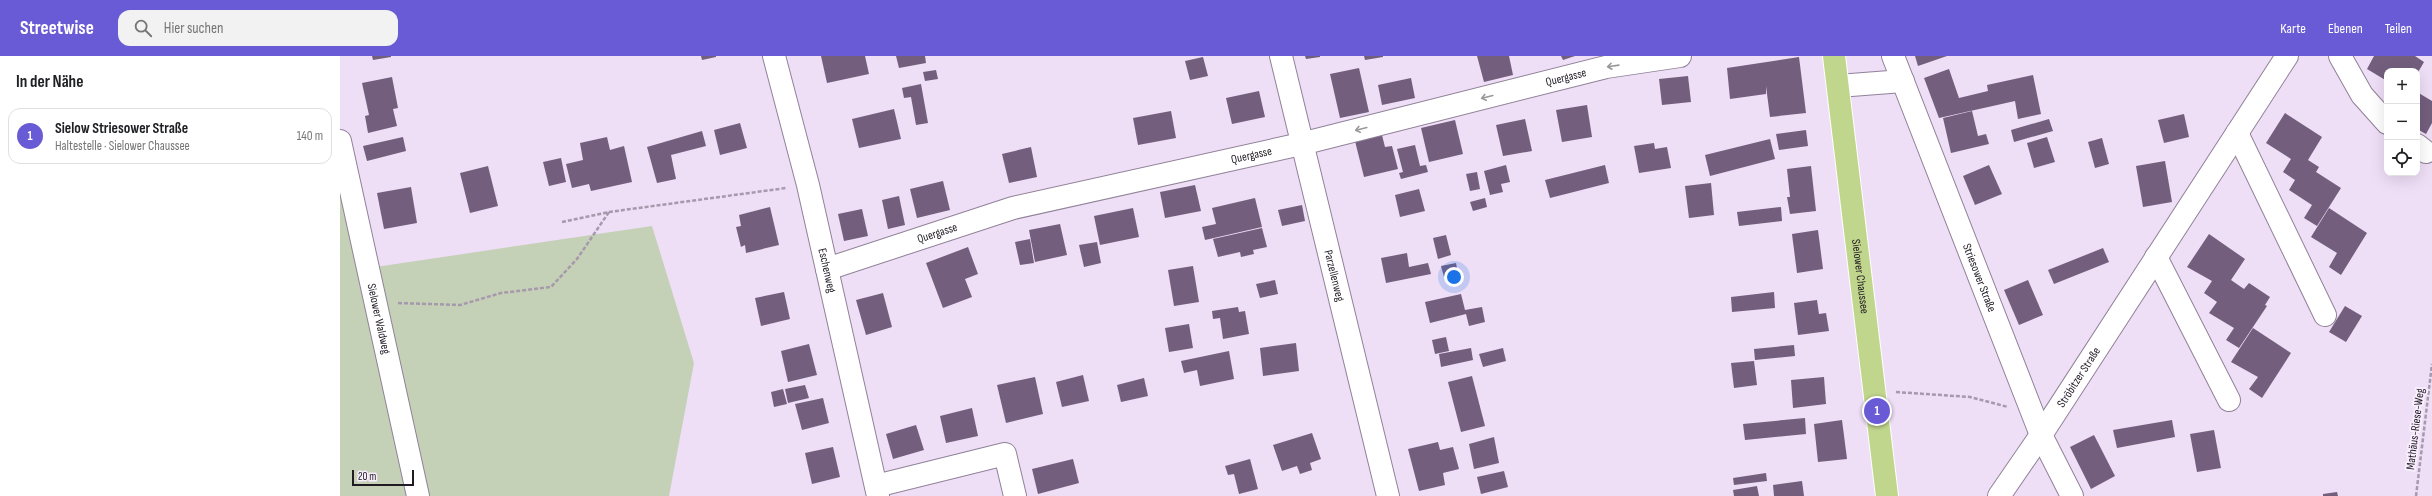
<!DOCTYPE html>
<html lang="de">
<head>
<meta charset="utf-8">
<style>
	:root { --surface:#fff; --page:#f2f2f2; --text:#202124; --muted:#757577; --line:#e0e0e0; --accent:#695bd5 }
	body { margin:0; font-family:"Sofia Sans Condensed",sans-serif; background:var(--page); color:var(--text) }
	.controls { position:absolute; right:12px; top:12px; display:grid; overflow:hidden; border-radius:8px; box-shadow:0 4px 16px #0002 }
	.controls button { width:36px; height:36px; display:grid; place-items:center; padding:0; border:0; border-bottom:1px solid var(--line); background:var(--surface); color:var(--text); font:20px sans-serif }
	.scale { position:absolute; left:12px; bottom:10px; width:62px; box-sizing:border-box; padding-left:4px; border:2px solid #201b23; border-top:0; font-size:11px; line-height:14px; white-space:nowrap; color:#201b23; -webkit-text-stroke:3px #f8eefd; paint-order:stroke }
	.you { position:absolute; left:1114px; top:221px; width:14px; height:14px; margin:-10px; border:3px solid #fff; border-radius:50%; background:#1a73e8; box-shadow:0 0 0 6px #1a73e833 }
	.badge { display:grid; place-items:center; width:26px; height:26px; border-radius:50%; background:var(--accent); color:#fff; font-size:13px; font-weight:700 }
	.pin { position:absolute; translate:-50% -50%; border:2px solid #fff; box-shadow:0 1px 4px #0006 }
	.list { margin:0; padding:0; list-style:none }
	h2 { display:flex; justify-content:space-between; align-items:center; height:52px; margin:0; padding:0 16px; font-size:17px }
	h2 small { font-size:13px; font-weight:400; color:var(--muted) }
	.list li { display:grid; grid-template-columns:26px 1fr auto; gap:12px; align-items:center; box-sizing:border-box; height:56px; margin:0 8px 8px; padding:0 8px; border:1px solid var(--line); border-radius:12px }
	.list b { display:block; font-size:15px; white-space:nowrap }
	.list p { margin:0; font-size:13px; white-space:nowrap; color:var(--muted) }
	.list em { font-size:13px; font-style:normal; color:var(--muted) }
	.icon { flex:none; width:22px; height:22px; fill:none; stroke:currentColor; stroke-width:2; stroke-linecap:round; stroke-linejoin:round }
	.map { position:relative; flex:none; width:2092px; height:440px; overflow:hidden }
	header { display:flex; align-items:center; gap:24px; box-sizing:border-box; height:56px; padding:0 20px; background:var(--accent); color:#fff }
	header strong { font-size:19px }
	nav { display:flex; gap:22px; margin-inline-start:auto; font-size:14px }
	.search { width:280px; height:36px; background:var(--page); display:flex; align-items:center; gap:10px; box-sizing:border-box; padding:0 14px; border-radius:12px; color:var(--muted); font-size:15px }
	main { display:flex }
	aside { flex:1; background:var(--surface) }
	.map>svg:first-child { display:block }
	.green { fill:#c5d1b7 }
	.building { fill:#735e7e }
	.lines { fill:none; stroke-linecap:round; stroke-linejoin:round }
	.minor-casing { stroke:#908298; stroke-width:24 }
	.major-casing { stroke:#fff; stroke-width:24 }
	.path { stroke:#a699ac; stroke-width:2.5; stroke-dasharray:4 2; stroke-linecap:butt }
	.minor { stroke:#fff; stroke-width:22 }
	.major { stroke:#c1d68d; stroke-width:22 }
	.oneway { stroke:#9b989c }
	.labels { text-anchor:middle; stroke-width:4; stroke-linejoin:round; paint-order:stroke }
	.street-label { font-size:12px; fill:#201b23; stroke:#f8eefd }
</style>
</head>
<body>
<header>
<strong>Streetwise</strong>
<div class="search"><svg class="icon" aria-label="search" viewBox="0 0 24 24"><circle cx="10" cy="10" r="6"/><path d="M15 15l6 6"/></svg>Hier suchen</div>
<nav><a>Karte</a><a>Ebenen</a><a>Teilen</a></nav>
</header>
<main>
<aside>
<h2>In der Nähe<small></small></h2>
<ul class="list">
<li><span class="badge">1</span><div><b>Sielow Striesower Straße</b><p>Haltestelle · Sielower Chaussee</p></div><em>140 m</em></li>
</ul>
</aside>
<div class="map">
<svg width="2092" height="440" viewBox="0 0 2092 440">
	<rect width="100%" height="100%" fill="#eedef6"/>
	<polygon class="green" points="0,118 22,213 312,170 354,307 329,440 0,440"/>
	<g class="building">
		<polygon points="32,0 51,0 51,1 33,4"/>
		<polygon points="361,0 376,0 376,1 362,4"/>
		<polygon points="481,0 525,0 529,18 487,27"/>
		<polygon points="556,0 585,0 586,7 559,12"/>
		<polygon points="965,0 980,0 980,1 966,3"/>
		<polygon points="1024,0 1043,0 1043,1 1025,4"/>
		<polygon points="1137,0 1169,0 1173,19 1144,26"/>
		<polygon points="1221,0 1235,0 1223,4"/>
		<polygon points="1575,0 1607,0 1578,10"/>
		<polygon points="2034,0 2075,0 2084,6 2077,18 2077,15 2047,15 2047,25 2027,13"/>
		<polygon points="863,1 868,20 850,24 845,5"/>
		<polygon points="1459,1 1466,57 1430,61 1426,30 1426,38 1390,43 1387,12"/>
		<polygon points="1019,12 1029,56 1000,62 990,18"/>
		<polygon points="1609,13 1619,42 1648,35 1647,29 1693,19 1701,58 1678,63 1675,45 1599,62 1584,22"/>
		<polygon points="596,14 598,23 585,25 583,16"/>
		<polygon points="1348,20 1351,46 1322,49 1319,23"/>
		<polygon points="52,21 58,52 53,53 57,70 28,77 25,60 29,59 22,27"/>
		<polygon points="1071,22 1075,42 1042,49 1038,29"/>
		<polygon points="581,28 588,67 576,69 571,41 564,42 562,32"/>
		<polygon points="919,35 925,61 892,68 886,42"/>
		<polygon points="2077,36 2092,45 2092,67 2086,78 2077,73"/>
		<polygon points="1247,49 1252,81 1222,86 1216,54"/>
		<polygon points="554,53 561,83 519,92 512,63"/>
		<polygon points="831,55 836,82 798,89 793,62"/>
		<polygon points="1632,55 1638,80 1646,78 1649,88 1611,97 1603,62"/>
		<polygon points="1945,57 1982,81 1968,104 1979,111 1976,116 2001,132 1977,170 1964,162 1972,149 1949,134 1955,124 1943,116 1951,103 1926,87"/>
		<polygon points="1844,58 1849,81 1824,87 1818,64"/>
		<polygon points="1185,63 1192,95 1163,100 1156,69"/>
		<polygon points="1709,63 1713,75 1674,86 1671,74"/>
		<polygon points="1115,64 1123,98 1089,106 1081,72"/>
		<polygon points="400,67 407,92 380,99 374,74"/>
		<polygon points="1466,74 1468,90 1439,94 1436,78"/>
		<polygon points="362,75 366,90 331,99 336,123 317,127 307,91"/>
		<polygon points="1042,79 1045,91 1052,90 1058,113 1024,121 1015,85"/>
		<polygon points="63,81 66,95 27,105 23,90"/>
		<polygon points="267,81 270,94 284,90 292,126 251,135 249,128 232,132 226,108 243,104 240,87"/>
		<polygon points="1707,81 1715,106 1694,112 1687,87"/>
		<polygon points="1762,82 1769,108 1755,112 1748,86"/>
		<polygon points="1430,83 1435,103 1370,120 1365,99"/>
		<polygon points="1314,87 1315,93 1327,91 1331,112 1299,117 1294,90"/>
		<polygon points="1075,89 1080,110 1086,109 1088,116 1061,123 1059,117 1063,116 1057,93"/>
		<polygon points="691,91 697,121 669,127 662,98"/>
		<polygon points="221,102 226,126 209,130 203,106"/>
		<polygon points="1825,105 1832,146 1803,151 1796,110"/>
		<polygon points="1166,109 1170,126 1161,128 1163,136 1150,139 1144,115"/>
		<polygon points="1265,109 1269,127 1210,142 1205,124"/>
		<polygon points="1649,109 1662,138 1635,149 1623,120"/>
		<polygon points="148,110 158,150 130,157 120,117"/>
		<polygon points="1471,110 1476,155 1450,158 1447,141 1450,141 1447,113"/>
		<polygon points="1137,116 1140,133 1130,135 1126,118"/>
		<polygon points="603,125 610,154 577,162 570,133"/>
		<polygon points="1371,127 1374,159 1349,162 1345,130"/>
		<polygon points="855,129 861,155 825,162 820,136"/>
		<polygon points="71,131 77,167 44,173 37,137"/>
		<polygon points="1079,133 1085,155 1060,161 1055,139"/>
		<polygon points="559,140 565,169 548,173 542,144"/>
		<polygon points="915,142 922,171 865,184 862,171 876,168 872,152"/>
		<polygon points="1145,142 1147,151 1133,155 1130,146"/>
		<polygon points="962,149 965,165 942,170 938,154"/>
		<polygon points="430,151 439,189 406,197 405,189 401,191 396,171 401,170 399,159"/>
		<polygon points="1441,151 1442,165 1399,170 1397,156"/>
		<polygon points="793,152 799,181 760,189 754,160"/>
		<polygon points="1989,152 2027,177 2001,219 1989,211 1997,197 1971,181"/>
		<polygon points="522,153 528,180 504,185 498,158"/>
		<polygon points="720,168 727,199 695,206 689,174"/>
		<polygon points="922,172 927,191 913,194 914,198 901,201 900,196 878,201 873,183"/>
		<polygon points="1478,174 1483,213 1457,217 1452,178"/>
		<polygon points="1869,178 1905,203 1891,224 1904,233 1909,227 1930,241 1925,249 1927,250 1899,292 1886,284 1894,272 1869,257 1877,246 1864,237 1872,225 1847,211"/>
		<polygon points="1106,179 1111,199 1098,203 1093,182"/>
		<polygon points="690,183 694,207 680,209 675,186"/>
		<polygon points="757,186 761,207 744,211 739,189"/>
		<polygon points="628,191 638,218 625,223 632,241 603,252 586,207"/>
		<polygon points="1763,192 1769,206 1714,228 1708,214"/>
		<polygon points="1067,197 1069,211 1088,207 1091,218 1046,227 1041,202"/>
		<polygon points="1116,207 1118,218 1104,221 1101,210"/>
		<polygon points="853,210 859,246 834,250 828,214"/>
		<polygon points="935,224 938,238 920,242 916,228"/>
		<polygon points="1688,224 1703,259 1679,269 1664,234"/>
		<polygon points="444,236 450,263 421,270 415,242"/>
		<polygon points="1434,236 1435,252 1392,256 1391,241"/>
		<polygon points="543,237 552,271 526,279 516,244"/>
		<polygon points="1121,238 1125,254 1142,251 1145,266 1129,270 1126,258 1090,267 1085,246"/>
		<polygon points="1477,244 1479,258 1486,257 1489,275 1458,279 1454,247"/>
		<polygon points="2005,250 2022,260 2006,286 1989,276"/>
		<polygon points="898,251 899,256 905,255 909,278 883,283 880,262 873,263 872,255"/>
		<polygon points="849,268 853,292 829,296 825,272"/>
		<polygon points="1913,272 1951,297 1922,342 1909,333 1918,321 1891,306"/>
		<polygon points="1106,281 1109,295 1095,298 1092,284"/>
		<polygon points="956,287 959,315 923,320 920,292"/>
		<polygon points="469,288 477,319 448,326 441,295"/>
		<polygon points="1454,289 1455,300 1415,304 1414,293"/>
		<polygon points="1131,292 1133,304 1101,311 1099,298"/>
		<polygon points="1163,292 1166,305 1143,311 1139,298"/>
		<polygon points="889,295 894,323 860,330 857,314 844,317 841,305"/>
		<polygon points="1414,305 1417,329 1394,332 1391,307"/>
		<polygon points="743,319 749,345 722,351 716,326"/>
		<polygon points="1132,320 1145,370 1121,376 1108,326"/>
		<polygon points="695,321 703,358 666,367 657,329"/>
		<polygon points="1484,321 1486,348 1453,352 1451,324"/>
		<polygon points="804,322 808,340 781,346 777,329"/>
		<polygon points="465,329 469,342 448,347 445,333"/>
		<polygon points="443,333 447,348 434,351 431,336"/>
		<polygon points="483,342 489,367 462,374 455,348"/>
		<polygon points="632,352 638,380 606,387 600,360"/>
		<polygon points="1465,362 1466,378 1405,384 1403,368"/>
		<polygon points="1502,364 1507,403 1478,406 1474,368"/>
		<polygon points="1832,364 1835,381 1777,392 1773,374"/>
		<polygon points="576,369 584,394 553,403 546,378"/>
		<polygon points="1874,374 1881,412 1857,416 1850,378"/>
		<polygon points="972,377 981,403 970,407 972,414 960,418 957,410 942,415 933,389"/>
		<polygon points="1754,379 1775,420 1751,433 1730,391"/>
		<polygon points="1154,381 1159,407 1134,413 1129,388"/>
		<polygon points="1098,386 1100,394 1113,391 1119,413 1103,417 1105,429 1079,435 1068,393"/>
		<polygon points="493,391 500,421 472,428 465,397"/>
		<polygon points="733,403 739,427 698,438 692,413"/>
		<polygon points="910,403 918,433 899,438 894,418 888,419 885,410"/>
		<polygon points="1164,415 1168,431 1141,438 1137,421"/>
		<polygon points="1426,417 1427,425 1394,429 1393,422"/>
		<polygon points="1462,425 1464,440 1434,440 1433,429"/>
		<polygon points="1417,430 1419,440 1394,440 1393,434"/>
		<polygon points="1997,436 1998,440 1983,440 1983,438"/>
	</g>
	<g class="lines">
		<g class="minor-casing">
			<g id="minor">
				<path id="s1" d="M434 0 468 129 538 440"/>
				<path id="s2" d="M941 0 1048 440"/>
				<path id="s3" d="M1553 0 1701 379 1732 440"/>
				<polyline points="2000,0 2022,39 2047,67"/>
				<polyline points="1498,30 1563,25"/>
				<polyline points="1897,77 1985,259"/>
				<path id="s4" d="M0 85 78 440"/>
				<polyline points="2077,89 2086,96"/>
				<polyline points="1816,201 1889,344"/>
				<path id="s5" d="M487 213 673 152 961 88 1266 11 1340 0"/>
				<polyline points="536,430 665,398 675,440"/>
				<path id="s6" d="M1659 440 1701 379 1947 0"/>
			</g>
		</g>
		<g class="major-casing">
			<g id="major">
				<path id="s7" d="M1494 0 1547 440"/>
			</g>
		</g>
		<g class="path">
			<polyline points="222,166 269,156 446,132"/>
			<polyline points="58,247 120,249 161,237 211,231 237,203 269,156"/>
			<polyline points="1556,336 1630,341 1668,351"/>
			<polyline points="2076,440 2092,308"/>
		</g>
		<use href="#minor" class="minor"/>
		<use href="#major" class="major"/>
	</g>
	<defs><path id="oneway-shaft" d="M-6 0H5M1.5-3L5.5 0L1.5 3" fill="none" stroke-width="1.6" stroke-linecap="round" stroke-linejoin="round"/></defs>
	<g class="oneway">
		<use href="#oneway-shaft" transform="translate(1273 10) rotate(172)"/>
		<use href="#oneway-shaft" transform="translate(1147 41) rotate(166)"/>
		<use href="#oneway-shaft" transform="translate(1021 73) rotate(166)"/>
	</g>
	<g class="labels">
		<g class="street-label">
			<text dy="4" stroke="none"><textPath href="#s5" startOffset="764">Quergasse</textPath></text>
			<text dy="4" stroke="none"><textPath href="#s5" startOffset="440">Quergasse</textPath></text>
			<text dy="4" stroke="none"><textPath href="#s5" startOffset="116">Quergasse</textPath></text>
			<text dy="4" stroke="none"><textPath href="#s1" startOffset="221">Eschenweg</textPath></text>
			<text dy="4" stroke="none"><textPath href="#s2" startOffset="226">Parzellenweg</textPath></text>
			<text dy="4" stroke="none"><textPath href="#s7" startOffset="222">Sielower Chaussee</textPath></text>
			<text dy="4" stroke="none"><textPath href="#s3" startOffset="238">Striesower Straße</textPath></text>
			<text dy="4" stroke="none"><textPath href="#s4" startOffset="182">Sielower Waldweg</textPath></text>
			<text dy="4" stroke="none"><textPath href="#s6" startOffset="143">Ströbitzer Straße</textPath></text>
			<text transform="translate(2075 373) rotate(-83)" y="4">Mathäus-Riese-Weg</text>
		</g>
	</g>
</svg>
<div class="controls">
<button>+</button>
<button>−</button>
<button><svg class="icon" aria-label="locate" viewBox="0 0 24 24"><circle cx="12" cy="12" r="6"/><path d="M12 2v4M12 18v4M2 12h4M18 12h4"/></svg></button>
</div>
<div class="scale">20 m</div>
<div class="you"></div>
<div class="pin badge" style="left:1537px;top:355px">1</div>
</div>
</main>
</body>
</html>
